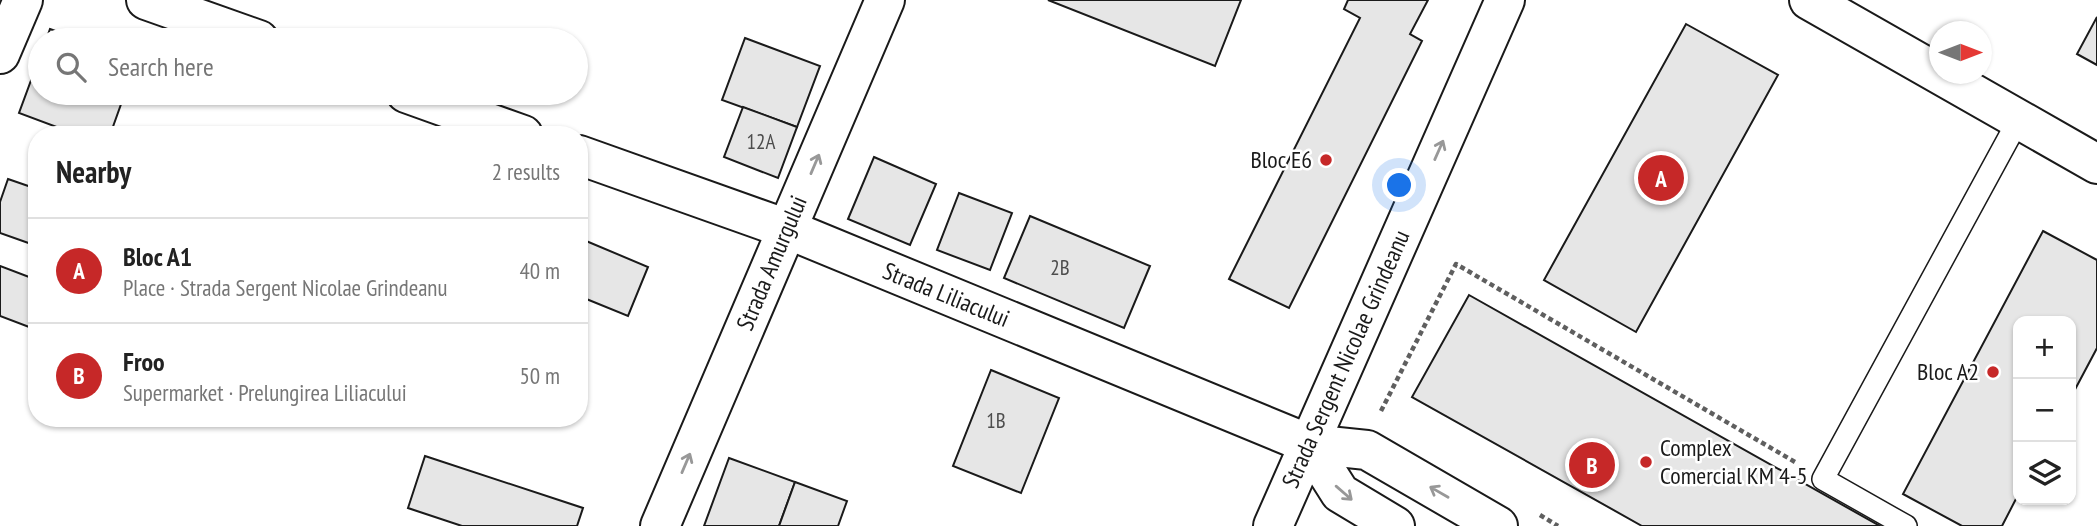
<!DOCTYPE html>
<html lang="en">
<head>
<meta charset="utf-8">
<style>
	:root { --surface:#fff; --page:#f6f6f6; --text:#222; --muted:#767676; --line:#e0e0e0; --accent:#c62828 }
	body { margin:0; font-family:"PT Sans Narrow",sans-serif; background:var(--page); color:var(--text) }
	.controls { position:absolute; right:21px; bottom:21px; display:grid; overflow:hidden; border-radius:14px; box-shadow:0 2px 5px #0004 }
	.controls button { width:63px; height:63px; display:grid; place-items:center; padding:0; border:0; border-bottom:2px solid var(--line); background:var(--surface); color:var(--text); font:35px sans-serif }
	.compass { position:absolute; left:1929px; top:21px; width:63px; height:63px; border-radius:50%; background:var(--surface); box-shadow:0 2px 5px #0004; rotate:90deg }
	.you { position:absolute; left:1400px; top:186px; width:24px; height:24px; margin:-18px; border:5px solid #fff; border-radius:50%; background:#1a73e8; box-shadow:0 0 0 10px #1a73e833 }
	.badge { display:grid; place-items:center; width:46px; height:46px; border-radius:50%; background:var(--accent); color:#fff; font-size:23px; font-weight:700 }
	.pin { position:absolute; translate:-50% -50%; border:4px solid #fff; box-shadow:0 2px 7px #0006 }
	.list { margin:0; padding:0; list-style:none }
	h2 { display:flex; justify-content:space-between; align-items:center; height:91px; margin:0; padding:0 28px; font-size:30px }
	h2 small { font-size:23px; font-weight:400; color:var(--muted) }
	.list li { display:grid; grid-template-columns:46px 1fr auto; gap:21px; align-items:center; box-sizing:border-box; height:105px; padding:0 28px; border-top:2px solid var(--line) }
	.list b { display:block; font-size:26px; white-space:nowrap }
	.list p { margin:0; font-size:23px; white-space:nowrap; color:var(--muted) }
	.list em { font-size:23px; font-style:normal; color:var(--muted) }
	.icon { flex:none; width:38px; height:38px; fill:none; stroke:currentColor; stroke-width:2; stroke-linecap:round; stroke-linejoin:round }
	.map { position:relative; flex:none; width:2097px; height:526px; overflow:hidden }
	.search { position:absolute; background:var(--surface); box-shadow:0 2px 5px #0004; left:28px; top:28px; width:560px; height:77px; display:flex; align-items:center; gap:18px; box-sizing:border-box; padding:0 24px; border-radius:38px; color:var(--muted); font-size:26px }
	.panel { position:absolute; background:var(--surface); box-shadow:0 2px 5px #0004; left:28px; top:126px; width:560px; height:301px; border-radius:28px }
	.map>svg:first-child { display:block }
	.building { fill:#e6e6e6; stroke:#1a1a1a; stroke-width:2 }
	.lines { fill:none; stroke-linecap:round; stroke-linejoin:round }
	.service-casing { stroke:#1a1a1a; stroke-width:24 }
	.minor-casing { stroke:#1a1a1a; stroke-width:42 }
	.path { stroke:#5f5f5f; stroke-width:4.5; stroke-dasharray:5 3.5; stroke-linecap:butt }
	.service { stroke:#fff; stroke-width:21 }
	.minor { stroke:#fff; stroke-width:38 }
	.oneway { stroke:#989898 }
	.poi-dot { fill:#c62828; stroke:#fff; stroke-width:2.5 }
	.labels { text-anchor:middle; stroke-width:5; stroke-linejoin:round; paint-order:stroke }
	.number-label { font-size:21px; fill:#4d4d4d }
	.poi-label { font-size:24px; fill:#1a1a1a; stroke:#fff; text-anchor:end }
	.street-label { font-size:24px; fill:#1a1a1a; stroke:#fff }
</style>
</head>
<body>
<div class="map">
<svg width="2097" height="526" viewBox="0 0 2097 526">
	<rect width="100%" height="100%" fill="#fff"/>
	<g class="building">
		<polygon points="1048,0 1241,0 1215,66"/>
		<polygon points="1348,0 1428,0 1410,34 1422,41 1289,308 1229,279 1360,18 1344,9"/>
		<polygon points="2097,17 2097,65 2077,54"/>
		<polygon points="1686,24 1778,75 1636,332 1544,280"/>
		<polygon points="50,29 80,40 46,40"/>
		<polygon points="745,38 820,66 797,127 722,100"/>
		<polygon points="40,56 40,93 125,93 110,135 78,135 19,113"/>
		<polygon points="743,107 797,127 778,178 724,157"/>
		<polygon points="874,157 936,184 910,245 848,219"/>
		<polygon points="8,179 37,189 37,246 0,233 0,202"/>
		<polygon points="959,193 1012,213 990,270 937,250"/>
		<polygon points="1030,216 1150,266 1124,328 1004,278"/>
		<polygon points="2043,231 2097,260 2097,348 2071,397 2071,321 2018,321 2018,495 2002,526 1962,526 1903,494"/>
		<polygon points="579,238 648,267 628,316 579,296"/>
		<polygon points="0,266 37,280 37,330 0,316"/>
		<polygon points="1469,295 1880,526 1642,526 1412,397"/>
		<polygon points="991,370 1059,398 1021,493 953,466"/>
		<polygon points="425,456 583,508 577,526 462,526 408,508"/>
		<polygon points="729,458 795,482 779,526 704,526"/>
		<polygon points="795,482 847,501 838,526 779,526"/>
	</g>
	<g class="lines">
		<g class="service-casing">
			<polyline id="service" points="1906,526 1823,479 2019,119"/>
		</g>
		<g class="minor-casing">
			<g id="minor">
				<polyline points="146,0 259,40"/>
				<polyline points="1809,0 2097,164"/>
				<polyline points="0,54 23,0"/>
				<polyline points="406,93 523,135"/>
				<polyline points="579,155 787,229 1309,444 1367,450 1498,526"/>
				<polyline points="1309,444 1340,493 1395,526"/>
				<polyline points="660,526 885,0"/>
				<polyline points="1273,526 1505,0"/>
			</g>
		</g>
		<g class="path">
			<polyline points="1381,411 1456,264 1795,462"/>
			<polyline points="1540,515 1558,526"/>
		</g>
		<use href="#service" class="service"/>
		<use href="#minor" class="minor"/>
	</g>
	<defs><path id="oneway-shaft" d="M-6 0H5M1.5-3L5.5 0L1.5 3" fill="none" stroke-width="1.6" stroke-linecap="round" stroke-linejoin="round" transform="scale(1.75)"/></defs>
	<g class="oneway">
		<use href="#oneway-shaft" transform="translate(1439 150) rotate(-66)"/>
		<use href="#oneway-shaft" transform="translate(815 164) rotate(-67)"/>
		<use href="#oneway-shaft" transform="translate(686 463) rotate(-67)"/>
		<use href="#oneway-shaft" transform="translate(1439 492) rotate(-150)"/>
		<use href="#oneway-shaft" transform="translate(1344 493) rotate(41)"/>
	</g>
	<g class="poi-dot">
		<circle cx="1326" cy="160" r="7"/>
		<circle cx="1993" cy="372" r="7"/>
		<circle cx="1646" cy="462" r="7"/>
	</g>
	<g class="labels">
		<g class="number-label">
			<text x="761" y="149">12A</text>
			<text x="1060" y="275">2B</text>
			<text x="996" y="428">1B</text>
		</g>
		<g class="poi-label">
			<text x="1312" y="168">Bloc E6</text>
			<text x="1979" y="380">Bloc A2</text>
			<text x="1660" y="456" text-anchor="start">Complex<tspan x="1660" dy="28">Comercial KM 4-5</tspan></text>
		</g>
		<g class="street-label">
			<text transform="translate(772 263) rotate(-67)" y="8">Strada Amurgului</text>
			<text transform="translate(946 295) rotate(22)" y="8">Strada Liliacului</text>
			<text transform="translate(1346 359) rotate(-66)" y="8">Strada Sergent Nicolae Grindeanu</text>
		</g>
	</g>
</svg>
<div class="controls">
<button>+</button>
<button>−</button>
<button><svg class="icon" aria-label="layers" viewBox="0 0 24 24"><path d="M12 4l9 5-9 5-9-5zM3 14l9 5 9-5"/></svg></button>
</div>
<svg class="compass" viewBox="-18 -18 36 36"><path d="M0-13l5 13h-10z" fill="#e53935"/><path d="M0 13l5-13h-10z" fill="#767676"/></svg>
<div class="you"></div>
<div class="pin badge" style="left:1661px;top:178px">A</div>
<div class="pin badge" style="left:1592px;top:465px">B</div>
<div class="search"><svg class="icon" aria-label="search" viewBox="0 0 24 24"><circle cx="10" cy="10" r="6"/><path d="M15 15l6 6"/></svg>Search here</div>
<section class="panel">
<h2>Nearby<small>2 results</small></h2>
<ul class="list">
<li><span class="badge">A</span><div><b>Bloc A1</b><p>Place · Strada Sergent Nicolae Grindeanu</p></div><em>40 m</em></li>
<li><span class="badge">B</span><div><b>Froo</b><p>Supermarket · Prelungirea Liliacului</p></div><em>50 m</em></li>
</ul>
</section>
</div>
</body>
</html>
